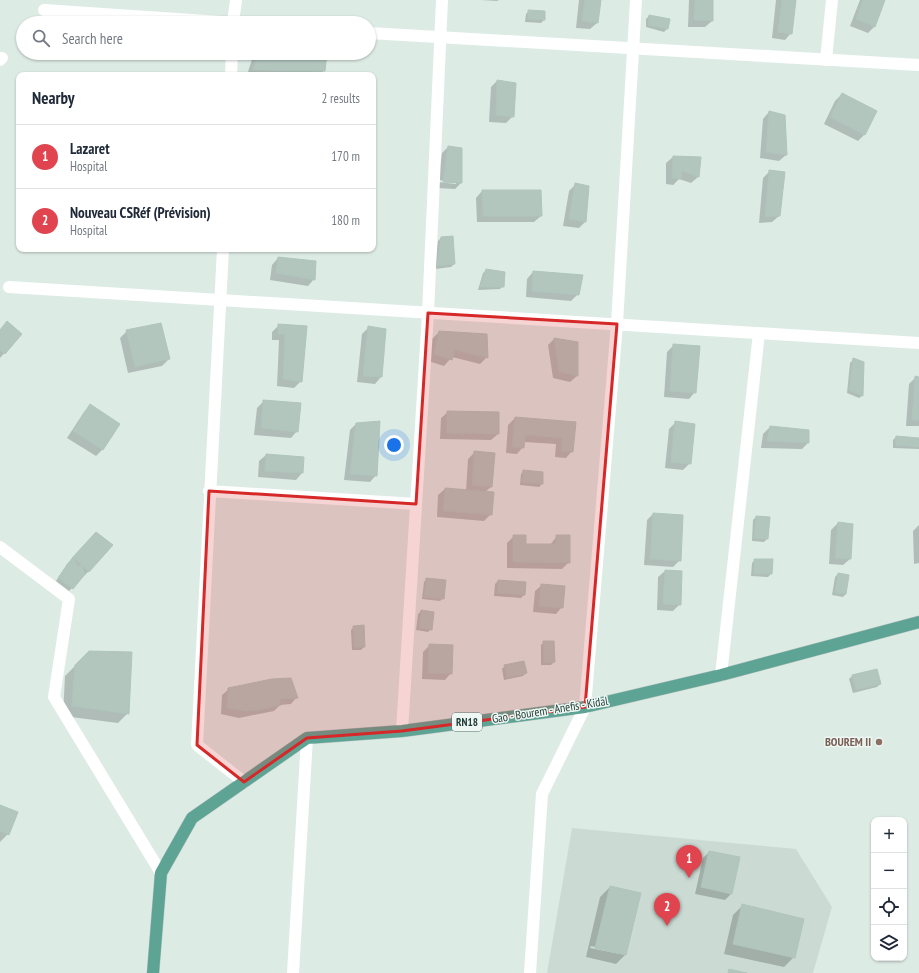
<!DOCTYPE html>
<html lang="en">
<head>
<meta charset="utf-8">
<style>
	:root { --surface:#fff; --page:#f2f2f3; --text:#1f2937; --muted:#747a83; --line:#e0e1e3; --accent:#834e3f }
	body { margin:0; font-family:"PT Sans Narrow",sans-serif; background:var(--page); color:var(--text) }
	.controls { position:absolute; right:12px; bottom:12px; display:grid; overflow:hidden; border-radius:8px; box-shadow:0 1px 3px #0004 }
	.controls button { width:36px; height:36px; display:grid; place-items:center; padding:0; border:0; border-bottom:1px solid var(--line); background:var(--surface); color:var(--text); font:20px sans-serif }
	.you { position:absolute; left:394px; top:445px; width:14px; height:14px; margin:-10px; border:3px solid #fff; border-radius:50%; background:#1a73e8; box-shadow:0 0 0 6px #1a73e833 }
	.badge { display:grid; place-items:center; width:26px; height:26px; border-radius:50%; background:var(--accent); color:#fff; font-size:13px; font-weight:700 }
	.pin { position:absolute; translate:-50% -33px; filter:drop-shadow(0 1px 2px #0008) }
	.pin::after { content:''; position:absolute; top:21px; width:14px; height:12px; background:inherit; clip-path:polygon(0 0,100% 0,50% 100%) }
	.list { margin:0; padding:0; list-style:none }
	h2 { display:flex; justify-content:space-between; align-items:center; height:52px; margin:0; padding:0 16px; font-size:17px }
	h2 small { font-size:13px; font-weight:400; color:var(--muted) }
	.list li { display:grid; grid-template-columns:26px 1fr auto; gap:12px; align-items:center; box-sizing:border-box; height:64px; padding:0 16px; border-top:1px solid var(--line) }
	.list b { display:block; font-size:15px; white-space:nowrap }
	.list p { margin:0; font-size:13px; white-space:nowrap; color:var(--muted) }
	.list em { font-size:13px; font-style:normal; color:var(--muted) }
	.icon { flex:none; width:22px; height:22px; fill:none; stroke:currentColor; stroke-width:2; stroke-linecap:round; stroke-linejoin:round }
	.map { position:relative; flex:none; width:919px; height:973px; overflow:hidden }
	.search { position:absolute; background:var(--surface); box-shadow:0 1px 3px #0004; left:16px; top:16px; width:360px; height:44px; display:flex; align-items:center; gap:10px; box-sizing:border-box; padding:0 14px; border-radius:22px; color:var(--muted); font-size:15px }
	.panel { position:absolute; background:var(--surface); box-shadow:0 1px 3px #0004; left:16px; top:72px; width:360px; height:180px; border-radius:8px }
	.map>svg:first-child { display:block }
	.built { fill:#cbdbd4 }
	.shadow { fill:#0003; fill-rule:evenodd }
	.building { fill:#b2c6be; stroke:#afc5bd }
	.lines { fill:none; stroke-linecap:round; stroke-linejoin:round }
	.primary-casing { stroke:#c0c8c6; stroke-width:13 }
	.street { stroke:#fff; stroke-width:12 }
	.primary { stroke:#5ea495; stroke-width:12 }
	.marked { fill:#d62828; fill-opacity:0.2; stroke:#d62828; stroke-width:3; stroke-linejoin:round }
	.education-dot { fill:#8d6e63; stroke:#eef7f3; stroke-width:1.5 }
	.labels { text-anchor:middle; stroke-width:3; stroke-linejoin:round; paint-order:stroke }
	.shield { fill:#eef7f3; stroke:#5c736d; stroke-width:1 }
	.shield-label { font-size:11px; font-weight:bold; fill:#1e3b34 }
	.street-label { font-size:12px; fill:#1e3b34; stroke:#eef7f3 }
	.education-label { font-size:12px; font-weight:bold; fill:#785e54; stroke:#eef7f3; text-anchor:end }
</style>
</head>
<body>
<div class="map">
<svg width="919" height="973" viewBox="0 0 919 973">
	<rect width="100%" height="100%" fill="#ddebe5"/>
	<polygon class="built" points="572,828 796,849 832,907 813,973 547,973"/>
	<g class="shadow">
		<polygon points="481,0 499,0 497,1"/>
		<polygon points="579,0 600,0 597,23 590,29 576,28"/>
		<polygon points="689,0 712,0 712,21 705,27 688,27"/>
		<polygon points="776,0 795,0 791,33 785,40 772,38"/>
		<polygon points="860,0 884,0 875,26 868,33 850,26"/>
		<polygon points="529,11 544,20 541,23 525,22 526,14"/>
		<polygon points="649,16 667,29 664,32 646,27 646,19"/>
		<polygon points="257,53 308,53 324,70 320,75 247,75 253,56"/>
		<polygon points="497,81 513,116 506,123 489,122 491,87"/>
		<polygon points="842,94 864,135 858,141 824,124 835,101"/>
		<polygon points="769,112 784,116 786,155 779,161 760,158 763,119"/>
		<path d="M448 147 461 183 455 189 437 188 442 153ZM438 180 456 182V184L438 182Z"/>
		<polygon points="673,157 700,158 698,177 691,183 679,179 673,185 666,184 666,163"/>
		<polygon points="770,171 779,216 772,222 759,223 763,178"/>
		<polygon points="576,184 585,222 579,228 563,226 569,191"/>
		<polygon points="482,191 541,216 534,222 477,222 476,198"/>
		<polygon points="441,238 454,264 451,267 435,269 438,241"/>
		<polygon points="278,258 314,279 308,286 270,280 272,265"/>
		<polygon points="487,270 503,286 500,289 478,290 483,273"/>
		<polygon points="533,272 578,294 571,301 526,297 527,279"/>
		<polygon points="279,325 306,326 301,381 294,388 277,386 279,340 272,340 272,332"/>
		<polygon points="369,327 385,330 381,377 375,384 357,382 362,334"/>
		<polygon points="0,330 21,334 0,358"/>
		<polygon points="127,331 169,359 162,366 128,373 120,338"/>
		<polygon points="439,332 486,335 486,358 480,364 452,357 444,366 428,361 432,339"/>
		<polygon points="554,339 577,376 570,382 553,378 548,345"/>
		<polygon points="674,345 695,392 689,399 664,397 667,352"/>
		<polygon points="853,360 862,396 859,398 847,393 850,363"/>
		<polygon points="915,378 919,378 919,426 906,426 909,384"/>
		<polygon points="264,401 297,431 291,438 254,435 257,408"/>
		<polygon points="90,406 119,424 102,450 96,456 67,438 84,412"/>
		<polygon points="448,412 498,434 491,440 440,439 441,418"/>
		<polygon points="515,418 575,423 572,451 566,458 555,457 556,444 524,442 523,447 517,454 506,453 508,425"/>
		<polygon points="676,422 690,463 683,470 665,468 669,429"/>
		<polygon points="356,424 376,475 370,482 344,480 350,430"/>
		<polygon points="770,427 808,443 802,449 761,448 763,434"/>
		<polygon points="896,437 919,439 919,449 893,448 893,440"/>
		<polygon points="475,452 491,487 485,492 491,514 484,521 437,517 438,495 445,489 466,491 468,459"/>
		<polygon points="266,455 303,457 302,473 296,480 258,477 259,461"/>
		<polygon points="524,471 542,484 539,487 520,485 521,474"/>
		<polygon points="653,514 680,560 673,567 644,565 647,520"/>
		<polygon points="756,517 767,539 764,542 752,541 753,520"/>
		<polygon points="838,523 850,559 843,565 829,564 831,530"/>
		<polygon points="919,525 919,563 914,564 913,531"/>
		<polygon points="514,536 525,545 550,545 557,536 569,562 562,569 507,568 507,543"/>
		<polygon points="90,540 89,571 69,591 56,581 67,564"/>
		<polygon points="755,560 771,574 768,577 751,576 752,563"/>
		<polygon points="665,571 681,572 680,604 673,611 657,610 658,577"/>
		<polygon points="838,574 846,594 843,597 832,595 835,577"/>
		<polygon points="427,579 443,598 440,601 422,599 424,582"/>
		<polygon points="498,581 525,583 524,595 521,598 494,596 495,584"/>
		<polygon points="542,585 562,607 556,614 533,612 535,591"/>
		<polygon points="421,611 431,629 428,632 416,630 418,614"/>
		<polygon points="354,627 364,647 361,650 352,650 351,630"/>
		<polygon points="544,642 554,662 551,665 541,665 541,645"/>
		<polygon points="430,645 451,673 445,680 422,679 423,652"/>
		<polygon points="89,652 128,713 118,723 63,716 65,676"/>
		<polygon points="505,666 526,673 523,676 504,680 502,669"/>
		<polygon points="852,676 880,684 877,687 853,693 849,679"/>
		<polygon points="229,689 297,697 291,704 280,705 274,711 239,718 221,714 222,695"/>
		<polygon points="0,806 8,834 0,842"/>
		<polygon points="709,852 731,894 725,900 695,894 703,858"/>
		<path d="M610 887 626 954 616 964 586 957 600 897ZM591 946 620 952V954L590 948Z"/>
		<polygon points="743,905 794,957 784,967 724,954 733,915"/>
	</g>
	<g class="building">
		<polygon points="585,0 601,0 598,23 582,21"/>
		<polygon points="695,0 713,0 713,21 694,20"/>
		<polygon points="782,0 796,0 792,34 778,32"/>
		<polygon points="863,0 885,0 875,27 856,19"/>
		<polygon points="528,10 545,11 545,20 528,19"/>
		<polygon points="649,15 670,19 668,29 648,25"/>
		<polygon points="258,53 327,53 325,71 253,70"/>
		<polygon points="373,78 375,123 373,123"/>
		<polygon points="497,80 516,83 514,117 496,115"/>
		<polygon points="842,93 877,111 865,135 830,117"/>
		<polygon points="769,111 785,115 787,155 766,152"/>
		<polygon points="448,146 462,148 462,183 443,182"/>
		<polygon points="673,156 701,157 699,177 682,171 681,179 672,178"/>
		<polygon points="769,170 785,172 780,216 765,217"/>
		<polygon points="575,183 589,186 586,222 569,219"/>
		<polygon points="482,190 541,190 542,216 483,216"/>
		<polygon points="453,236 455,264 437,266 441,237"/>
		<polygon points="278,257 316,261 315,280 276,273"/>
		<polygon points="486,269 505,272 504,287 480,287"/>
		<polygon points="533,271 583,275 579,295 532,291"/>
		<polygon points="7,321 22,334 5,354 0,350 0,330"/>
		<polygon points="161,323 170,359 135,367 126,330"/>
		<polygon points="278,324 307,326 302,382 283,379 285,334 278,334"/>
		<polygon points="368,326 386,329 382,377 363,376"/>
		<polygon points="439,331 487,334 488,358 455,350 452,360 434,354"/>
		<polygon points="554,338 578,342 578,376 559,372"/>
		<polygon points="673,344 700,346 696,393 670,391"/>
		<polygon points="853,358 864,362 863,396 849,390"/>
		<polygon points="915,376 919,377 919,420 912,420"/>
		<polygon points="263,400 301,403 298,432 261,428"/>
		<polygon points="90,404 120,424 103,450 73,431"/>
		<polygon points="447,411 499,412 499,434 447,433"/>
		<polygon points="515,417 576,422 573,452 561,451 562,438 525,435 524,448 512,447"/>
		<polygon points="380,421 377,476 350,474 356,423"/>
		<polygon points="675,421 695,424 691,464 671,462"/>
		<polygon points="770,426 809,430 809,443 767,441"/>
		<polygon points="896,436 919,438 919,447 895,445"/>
		<polygon points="474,451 495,453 492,487 472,485"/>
		<polygon points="266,454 304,457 303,473 265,471"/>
		<polygon points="523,470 543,472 543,484 522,482"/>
		<polygon points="445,488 494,492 492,515 443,511"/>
		<polygon points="653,513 683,515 681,561 650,559"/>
		<polygon points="756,516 770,517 768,539 754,538"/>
		<polygon points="838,522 853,524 851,559 835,558"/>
		<polygon points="96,532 113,545 89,572 73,557"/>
		<polygon points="513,535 526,535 526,544 556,544 556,535 570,535 570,563 513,562"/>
		<polygon points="73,557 78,567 81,564 85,574 73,589 58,578"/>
		<polygon points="754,559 773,559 772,574 754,574"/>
		<polygon points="665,570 682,571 681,605 663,604"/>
		<polygon points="838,573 849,575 846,594 835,593"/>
		<polygon points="426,578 446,580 444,599 424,597"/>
		<polygon points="498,580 526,582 525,595 497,593"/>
		<polygon points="541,584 565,586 563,608 539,606"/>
		<polygon points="421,610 434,612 432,630 419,628"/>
		<polygon points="364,625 365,647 354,647 353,626"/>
		<polygon points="543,641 554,641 555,662 544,663"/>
		<polygon points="429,644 453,645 452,674 428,673"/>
		<polygon points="89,651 132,652 129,714 72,706 75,665"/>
		<polygon points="524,661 527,673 507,678 504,665"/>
		<polygon points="877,669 881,684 856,690 852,675"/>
		<polygon points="291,678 298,698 279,699 281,705 259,710 246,711 227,708 228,688 272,679"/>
		<polygon points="0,805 18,812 9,835 0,831"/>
		<polygon points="709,851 740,857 732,894 701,887"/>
		<polygon points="610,886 641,893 626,955 595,948"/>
		<polygon points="742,904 804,919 795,958 733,944"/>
		<polygon points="729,969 747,973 728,973"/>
	</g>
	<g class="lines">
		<g class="primary-casing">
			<polyline id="primary" points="153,973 161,873 192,818 307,738 402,731 585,707 721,675 919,622"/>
		</g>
		<g class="street">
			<polyline points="44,10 236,23"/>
			<polyline points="233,23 236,0"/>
			<polyline points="369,33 919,65"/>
			<polyline points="0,60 2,58"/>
			<polyline points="826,60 832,0"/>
			<polyline points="231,75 232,53"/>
			<polyline points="223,249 197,745 244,782"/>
			<polyline points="9,287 919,343"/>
			<polyline points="209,491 416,504"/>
			<polyline points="0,547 69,599 54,697 161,873"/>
			<polyline points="721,675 759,333"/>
			<polyline points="402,731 428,313 442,0"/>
			<polyline points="293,973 307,738"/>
			<polyline points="530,973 542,794 585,707 617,324 636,0"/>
		</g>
		<use href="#primary" class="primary"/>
	</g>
	<path class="marked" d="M428 313 617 324 585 707 402 731 307 738 244 782 197 745 209 491 416 504Z"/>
	<circle class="education-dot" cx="879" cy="742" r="4"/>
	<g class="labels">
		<rect class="shield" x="452" y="713" width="30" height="18" rx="3"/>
		<g class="shield-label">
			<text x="467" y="726">RN18</text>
		</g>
		<g class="street-label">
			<text transform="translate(550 710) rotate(-9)" y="4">Gao - Bourem - Anefis - Kidal</text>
		</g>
		<g class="education-label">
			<text x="871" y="746">BOUREM II</text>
		</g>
	</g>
</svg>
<div class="controls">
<button>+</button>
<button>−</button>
<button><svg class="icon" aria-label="locate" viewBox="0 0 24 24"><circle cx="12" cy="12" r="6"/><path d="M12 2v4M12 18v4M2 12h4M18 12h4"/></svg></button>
<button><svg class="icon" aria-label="layers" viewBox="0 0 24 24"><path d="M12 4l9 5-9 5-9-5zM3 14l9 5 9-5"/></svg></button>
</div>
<div class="you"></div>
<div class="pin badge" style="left:689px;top:878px;background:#e0444e">1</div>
<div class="pin badge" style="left:667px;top:926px;background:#e0444e">2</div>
<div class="search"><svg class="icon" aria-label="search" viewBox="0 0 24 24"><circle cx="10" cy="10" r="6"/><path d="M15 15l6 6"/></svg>Search here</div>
<section class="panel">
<h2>Nearby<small>2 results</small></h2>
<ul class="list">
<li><span class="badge" style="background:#e0444e">1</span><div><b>Lazaret</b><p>Hospital</p></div><em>170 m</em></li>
<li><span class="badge" style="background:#e0444e">2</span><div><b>Nouveau CSRéf (Prévision)</b><p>Hospital</p></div><em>180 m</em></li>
</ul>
</section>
</div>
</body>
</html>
